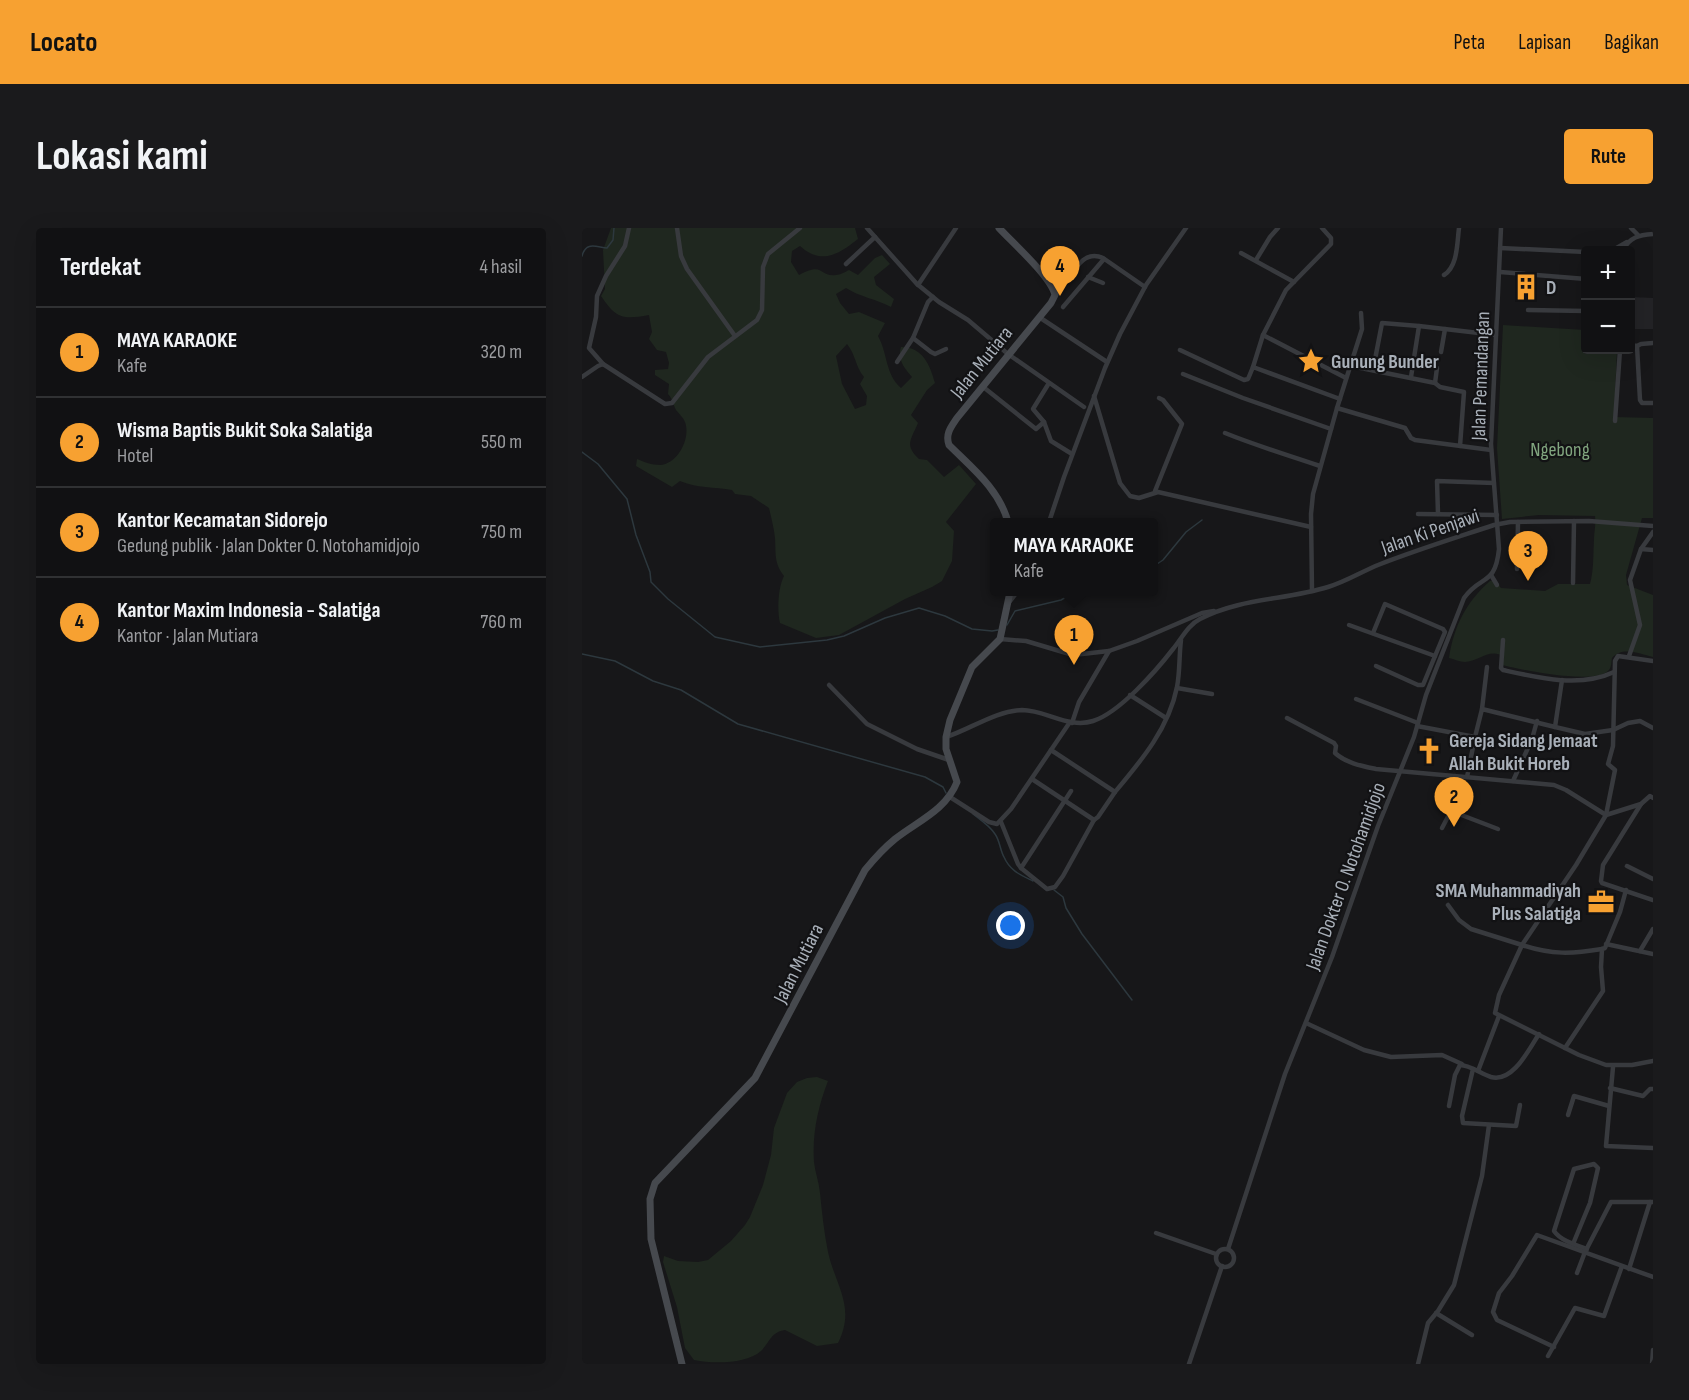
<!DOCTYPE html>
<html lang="id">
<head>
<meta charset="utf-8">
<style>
	:root { --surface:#111113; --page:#1a1a1c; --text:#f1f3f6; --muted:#9c9da0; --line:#303133; --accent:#f7a131 }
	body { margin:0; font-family:"Sofia Sans Condensed",sans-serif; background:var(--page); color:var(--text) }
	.controls { position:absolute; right:18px; top:18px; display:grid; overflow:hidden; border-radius:6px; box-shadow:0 6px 24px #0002 }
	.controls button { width:54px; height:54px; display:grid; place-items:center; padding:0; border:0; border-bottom:2px solid var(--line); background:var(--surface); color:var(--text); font:30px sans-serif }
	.you { position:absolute; left:429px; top:698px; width:21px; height:21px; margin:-15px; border:4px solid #fff; border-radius:50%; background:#1a73e8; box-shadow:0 0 0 9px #1a73e833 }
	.badge { display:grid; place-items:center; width:39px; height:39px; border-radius:50%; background:var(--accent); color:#111; font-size:20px; font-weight:700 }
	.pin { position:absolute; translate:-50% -50px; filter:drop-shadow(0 2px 3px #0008) }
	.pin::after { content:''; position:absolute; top:32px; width:21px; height:18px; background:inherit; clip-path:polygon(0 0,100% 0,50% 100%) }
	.popup { position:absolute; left:408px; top:290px; width:168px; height:78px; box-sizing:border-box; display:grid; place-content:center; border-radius:6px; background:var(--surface); filter:drop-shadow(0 2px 4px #0005); font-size:20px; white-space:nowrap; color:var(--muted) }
	.popup b { font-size:22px; color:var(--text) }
	.popup::after { content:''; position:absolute; left:50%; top:100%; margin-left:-12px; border:12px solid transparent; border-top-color:var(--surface) }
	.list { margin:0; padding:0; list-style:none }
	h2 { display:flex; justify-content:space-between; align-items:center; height:78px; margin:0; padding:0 24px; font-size:26px }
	h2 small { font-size:20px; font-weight:400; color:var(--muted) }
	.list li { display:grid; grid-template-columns:39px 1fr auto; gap:18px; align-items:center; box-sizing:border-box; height:90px; padding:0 24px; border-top:2px solid var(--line) }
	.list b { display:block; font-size:22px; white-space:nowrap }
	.list p { margin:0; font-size:20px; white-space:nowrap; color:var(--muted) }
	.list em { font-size:20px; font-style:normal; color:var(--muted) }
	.map { position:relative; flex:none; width:1071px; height:1136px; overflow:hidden; border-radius:6px }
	header { display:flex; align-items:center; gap:36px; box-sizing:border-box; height:84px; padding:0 30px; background:var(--accent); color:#111 }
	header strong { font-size:28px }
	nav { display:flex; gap:33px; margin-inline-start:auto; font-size:21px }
	.intro { display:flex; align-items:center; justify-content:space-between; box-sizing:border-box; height:144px; padding:0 36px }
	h1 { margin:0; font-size:42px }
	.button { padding:15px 27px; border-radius:6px; background:var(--accent); color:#111; font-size:21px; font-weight:700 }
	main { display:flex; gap:36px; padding:0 36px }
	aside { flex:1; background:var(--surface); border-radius:6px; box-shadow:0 6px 24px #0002 }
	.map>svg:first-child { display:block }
	.built { fill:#232326 }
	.green { fill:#1f271f; fill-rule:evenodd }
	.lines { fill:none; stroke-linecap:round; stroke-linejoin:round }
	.stream { stroke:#2d383e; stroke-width:1.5 }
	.street { stroke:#383a3e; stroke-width:4.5 }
	.secondary { stroke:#46494e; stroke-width:7 }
	.labels { text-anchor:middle; stroke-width:4.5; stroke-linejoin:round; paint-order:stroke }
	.poi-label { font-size:20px; font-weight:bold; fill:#a9b0b9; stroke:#121214; text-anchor:start }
	.street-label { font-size:20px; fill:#a9b0b9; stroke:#121214 }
	.park-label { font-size:20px; fill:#81a57f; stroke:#121214 }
</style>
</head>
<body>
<header>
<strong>Locato</strong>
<nav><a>Peta</a><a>Lapisan</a><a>Bagikan</a></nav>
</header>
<div class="intro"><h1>Lokasi kami</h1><a class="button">Rute</a></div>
<main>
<aside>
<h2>Terdekat<small>4 hasil</small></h2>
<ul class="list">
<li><span class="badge">1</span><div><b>MAYA KARAOKE</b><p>Kafe</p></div><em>320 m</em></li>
<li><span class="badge">2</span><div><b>Wisma Baptis Bukit Soka Salatiga</b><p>Hotel</p></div><em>550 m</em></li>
<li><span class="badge">3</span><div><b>Kantor Kecamatan Sidorejo</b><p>Gedung publik · Jalan Dokter O. Notohamidjojo</p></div><em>750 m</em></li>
<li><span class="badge">4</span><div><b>Kantor Maxim Indonesia - Salatiga</b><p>Kantor · Jalan Mutiara</p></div><em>760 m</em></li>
</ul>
</aside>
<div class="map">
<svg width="1071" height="1136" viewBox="0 0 1071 1136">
	<rect width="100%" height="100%" fill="#171719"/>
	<polygon class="built" points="1049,69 1071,70 1071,101 1049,101"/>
	<g class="green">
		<path d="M29 0H273L276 11C256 27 239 37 218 18L210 23 209 34 217 47C243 33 236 49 254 47 258 47 263 44 267 42L276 47 293 30 300 27 308 36 292 49 294 57 312 71 309 79C294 71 278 69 264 60L254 66 258 75 267 86 277 84 303 95 296 108C306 126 303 146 319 160L330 149C322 140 315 131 319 119 341 119 348 137 353 155L345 162 329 187 336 195C329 212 322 217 337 231L345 232 362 249 377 237 394 256 364 294 372 303 370 333 360 353 350 359 323 371 257 407 234 410 198 395C195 382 196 360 202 348 192 335 194 326 193 310 192 300 189 289 187 280L169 268 153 266 150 262C133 259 114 260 98 253L90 259 54 238 55 231C62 234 70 237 78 237 96 236 109 210 103 194 101 189 97 186 94 182 91 177 91 171 86 166L87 156 73 147V142L86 141 87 135 84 124 75 122 67 111 70 104 67 87C40 92 34 90 19 68L23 61 21 22ZM265 116C274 127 273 138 282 149L278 156 285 168 284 177 273 181 260 156 254 128Z"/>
		<path d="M921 97 1003 102 1004 122H1035L1032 189 1071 190V290H1060L1044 347 1045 357 1071 367V429C1058 426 1040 418 1030 430 1029 435 1030 439 1026 443 1011 457 940 442 920 437L922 429C908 419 896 434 883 434 878 434 872 431 867 430 872 398 884 374 908 353H913L919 360 963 363 976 356H1008C1012 341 1011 328 1012 312 1012 304 1014 298 1013 288L957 287 920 291 915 220Z"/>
		<path d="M235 849 246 853C236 879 230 906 232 934 233 944 237 954 238 965 240 985 242 1004 246 1024 254 1059 274 1079 256 1115L235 1118 203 1102C189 1104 188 1114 179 1123 164 1136 132 1136 112 1132L103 1120 95 1079 81 1034 82 1028 96 1033 116 1034 126 1032 149 1013 163 997 168 989 181 957 189 927 192 900 205 865 215 854 225 850Z"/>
	</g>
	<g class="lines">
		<g class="stream">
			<path d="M0 28C4 13 14 19 25 20L31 12 32 0"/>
			<polyline points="0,224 16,236 45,271 54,307 68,344 69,354 86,371 133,409 178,419 245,412 262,408 303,390 337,380 363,388 390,401 410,403 416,402"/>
			<polyline points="572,338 581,332 604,304 620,292"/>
			<polyline points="425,397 433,383 479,372 493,364"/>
			<polyline points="0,426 33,433 71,453 99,462 156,496 343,549 361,559 364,565"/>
			<path d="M391 586C399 592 408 598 413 606 418 613 418 622 422 629 428 643 439 647 451 653"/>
			<polyline points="472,662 481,669 484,680 500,706 550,772"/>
		</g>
		<g class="street">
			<polyline points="95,0 99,28 105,41 153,108"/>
			<polyline points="285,0 335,56 357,74 386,92 426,126 502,179"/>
			<polyline points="1049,0 1056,7"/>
			<polyline points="918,20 1004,24"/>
			<polyline points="1031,22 1045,14"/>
			<path d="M1041 22C1048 9 1057 7 1071 6"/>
			<polyline points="659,25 712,54"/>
			<polyline points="674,32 688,9 696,0"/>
			<polyline points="264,36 293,9"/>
			<polyline points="918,44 1004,51"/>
			<path d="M862 47C876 38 875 15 877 0"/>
			<polyline points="506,49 521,55"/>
			<polyline points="336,57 374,0"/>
			<path d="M473 67C488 55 497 19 521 30L563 59"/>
			<polyline points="481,79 522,31"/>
			<polyline points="946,82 1004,83"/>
			<polyline points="457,89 525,134"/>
			<polyline points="681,107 764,150"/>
			<polyline points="331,110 346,74 351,69"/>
			<polyline points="1048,117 1055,118 1059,116 1071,115"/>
			<polyline points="1055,118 1058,172 1060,175 1071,175"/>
			<polyline points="598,122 662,152 666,151 671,139 758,171"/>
			<polyline points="859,124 863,101"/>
			<polyline points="315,134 331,110 349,124 353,126 364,121"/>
			<polyline points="21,136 7,120 14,89 15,68 24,48 43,18 47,0"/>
			<polyline points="769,138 853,155 858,159 882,164 878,218"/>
			<polyline points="671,139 681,107 704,62 749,16 749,10 740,0"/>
			<polyline points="791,142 800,95 837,98"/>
			<polyline points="601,146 661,170 749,201"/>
			<polyline points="0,149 16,138 21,136 83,176 90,175 126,129 175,92 180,82 181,39 186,26 218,0"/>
			<polyline points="829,149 837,98 914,107"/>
			<polyline points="467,155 451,181 462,194 469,213 490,226"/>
			<polyline points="853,155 855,140"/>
			<polyline points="400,158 454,201 462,194"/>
			<polyline points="512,168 538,255 548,268 557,270 576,264 729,299"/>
			<polyline points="755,180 823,200 829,210 833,212 909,222"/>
			<polyline points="1033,193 1038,122"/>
			<path d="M643 205C675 218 706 227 738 238"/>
			<polyline points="573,263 600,196 581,172 577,170"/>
			<polyline points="836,286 915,287"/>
			<polyline points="856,286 855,253 912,255"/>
			<polyline points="467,294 482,249 523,140 538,106 564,57 604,0"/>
			<polyline points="1059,321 1071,322"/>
			<polyline points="935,341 936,294"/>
			<polyline points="909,347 915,357"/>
			<polyline points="991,355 992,293"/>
			<polyline points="730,363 729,286 731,266 755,180 780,101 779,85"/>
			<polyline points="428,373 435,364"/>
			<polyline points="767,397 853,428"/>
			<polyline points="791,405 803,376 861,401 863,404 841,457 836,457 794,438"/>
			<polyline points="418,411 444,413 491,427 527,423 555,413 620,385 632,383"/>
			<path d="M921 412 919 440 921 442C957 450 998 460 1032 444"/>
			<polyline points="1047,428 1058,397 1048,352 1059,321 1071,304"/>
			<polyline points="980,452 973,499 1003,506 1031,502 1046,495 1058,493 1071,500"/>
			<polyline points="247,457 285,496 335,521 367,532"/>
			<polyline points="595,460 630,466"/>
			<polyline points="548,467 584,490"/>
			<polyline points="774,471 836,495"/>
			<polyline points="900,481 905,439"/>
			<path d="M705 490 752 515 754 518 753 525C764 535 780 538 794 541L972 557 984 562 1024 587 1059 576 1068 568 1071 570"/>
			<path d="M488 494 469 522 533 564C559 533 587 500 595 459 598 444 597 428 599 412"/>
			<polyline points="490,495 497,474 527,423"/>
			<polyline points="835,498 893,509"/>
			<path d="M364 509C389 501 413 483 440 482 464 482 487 501 511 493 537 485 574 443 591 421 600 410 606 397 618 391 658 370 704 372 746 359 763 354 779 344 796 337 834 322 873 310 912 297L928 294 1007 293 1071 298"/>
			<polyline points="873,548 869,583 916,601"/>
			<polyline points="885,549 893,509 900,481 973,499"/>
			<polyline points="450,551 512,592 516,589 533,564"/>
			<polyline points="931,553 950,511 955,493"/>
			<polyline points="368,569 407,594 415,596 429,581 469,522"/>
			<polyline points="1059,576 1021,637 1019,653 1020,655 1071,672"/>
			<polyline points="419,594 436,636 439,640 489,563"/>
			<polyline points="860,600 869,583"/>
			<polyline points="1045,638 1071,651"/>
			<polyline points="439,640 465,661 473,659 481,648 512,592"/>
			<polyline points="866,677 877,692 889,701 940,717 994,637 1024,587 1033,542 1026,536 1031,518 1033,433 1036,428 1071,433"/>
			<polyline points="1024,716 1071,726"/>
			<path d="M1020 721C990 726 970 727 940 717L917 767 913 785 997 827 1024 837H1050L1071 833"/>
			<polyline points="1058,723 1071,701"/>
			<polyline points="724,795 782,822 809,829 860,827 880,836"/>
			<polyline points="983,820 1021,763 1019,739 1020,721 1023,720 1038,684 1044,662"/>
			<polyline points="1031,839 1024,918 1071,920"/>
			<polyline points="891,841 880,888 881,895 934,898 938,877"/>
			<polyline points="896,843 917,788"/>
			<polyline points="1028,860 1061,868 1068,861 1071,861"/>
			<path d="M867 878 873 847 878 837C888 837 899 846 909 849 931 855 947 821 957 806"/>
			<polyline points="986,887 992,868 1027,878"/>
			<polyline points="574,1005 634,1026"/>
			<path d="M991 1016 1008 975 1016 940 1012 936 992 941 972 1003C979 1013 994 1017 1005 1021"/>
			<circle cx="643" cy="1030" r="9"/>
			<path d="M646 1021 703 846 750 729 796 598 832 509 844 467 882 370C899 346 913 359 917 321L909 216 919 0"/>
			<polyline points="1047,1041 1068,974"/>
			<polyline points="995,1045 1003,1024 1029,974 1071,974"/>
			<polyline points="854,1085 890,1107"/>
			<polyline points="972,1119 915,1092 911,1084 917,1065 930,1048 955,1007 1071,1049"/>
			<polyline points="966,1128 993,1080 1022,1088 1040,1038"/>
			<polyline points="607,1136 640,1038"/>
			<polyline points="836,1136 846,1095 856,1083 872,1057 900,948 907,897"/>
			<polyline points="1070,1136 1071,1122"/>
		</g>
		<g class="secondary">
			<path d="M417 0C431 15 469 49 473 67L469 75 375 190C369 199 363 206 367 217 390 240 417 261 426 294"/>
			<path d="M100 1136 69 1011 68 971 73 955 173 850 283 642C292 631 302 620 313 611 336 593 364 582 375 554L364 521V509L368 492 390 439 418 411 428 364"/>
		</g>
	</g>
	<defs>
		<g id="building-bare" transform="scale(2.07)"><path d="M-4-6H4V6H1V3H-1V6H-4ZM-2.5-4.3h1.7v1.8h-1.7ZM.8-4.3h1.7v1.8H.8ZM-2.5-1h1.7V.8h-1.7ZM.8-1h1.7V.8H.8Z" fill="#f7a131" stroke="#121214" stroke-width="2.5" paint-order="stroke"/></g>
		<g id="sight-bare" transform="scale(2.07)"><path d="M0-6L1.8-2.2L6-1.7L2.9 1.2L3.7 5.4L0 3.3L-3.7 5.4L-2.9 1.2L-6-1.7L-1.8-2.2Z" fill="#f7a131" stroke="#121214" stroke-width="2.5" paint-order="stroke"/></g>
		<g id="church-bare" transform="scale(2.07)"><path d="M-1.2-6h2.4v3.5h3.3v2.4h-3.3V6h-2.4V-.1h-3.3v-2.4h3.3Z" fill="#f7a131" stroke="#121214" stroke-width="2.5" paint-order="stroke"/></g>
		<g id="office-bare" transform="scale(2.07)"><path d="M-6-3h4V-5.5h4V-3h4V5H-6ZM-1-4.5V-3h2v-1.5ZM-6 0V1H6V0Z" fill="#f7a131" stroke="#121214" stroke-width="2.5" paint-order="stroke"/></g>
	</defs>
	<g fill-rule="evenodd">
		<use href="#building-bare" x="944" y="59"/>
		<use href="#sight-bare" x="729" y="133"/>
		<use href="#church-bare" x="847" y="523"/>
		<use href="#office-bare" x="1019" y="674"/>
	</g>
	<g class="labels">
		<g class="poi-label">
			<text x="964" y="66">D</text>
			<text x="749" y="140">Gunung Bunder</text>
			<text x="867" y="519">Gereja Sidang Jemaat<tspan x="867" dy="23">Allah Bukit Horeb</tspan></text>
			<text x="999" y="669" text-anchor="end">SMA Muhammadiyah<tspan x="999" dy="23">Plus Salatiga</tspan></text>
		</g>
		<g class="street-label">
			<text transform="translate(399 134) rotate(-51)" y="7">Jalan Mutiara</text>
			<text transform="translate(898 148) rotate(-88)" y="7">Jalan Pemandangan</text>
			<text transform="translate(848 303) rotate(-19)" y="7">Jalan Ki Penjawi</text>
			<text transform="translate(763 648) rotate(-70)" y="7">Jalan Dokter O. Notohamidjojo</text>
			<text transform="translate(216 735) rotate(-63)" y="7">Jalan Mutiara</text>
		</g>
		<g class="park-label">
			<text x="978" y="228">Ngebong</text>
		</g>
	</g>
</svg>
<div class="controls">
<button>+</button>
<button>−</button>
</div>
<div class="you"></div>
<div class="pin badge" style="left:492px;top:437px">1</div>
<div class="popup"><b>MAYA KARAOKE</b>Kafe</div>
<div class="pin badge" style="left:872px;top:599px">2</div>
<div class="pin badge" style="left:946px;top:353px">3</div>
<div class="pin badge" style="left:478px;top:68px">4</div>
</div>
</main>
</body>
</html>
